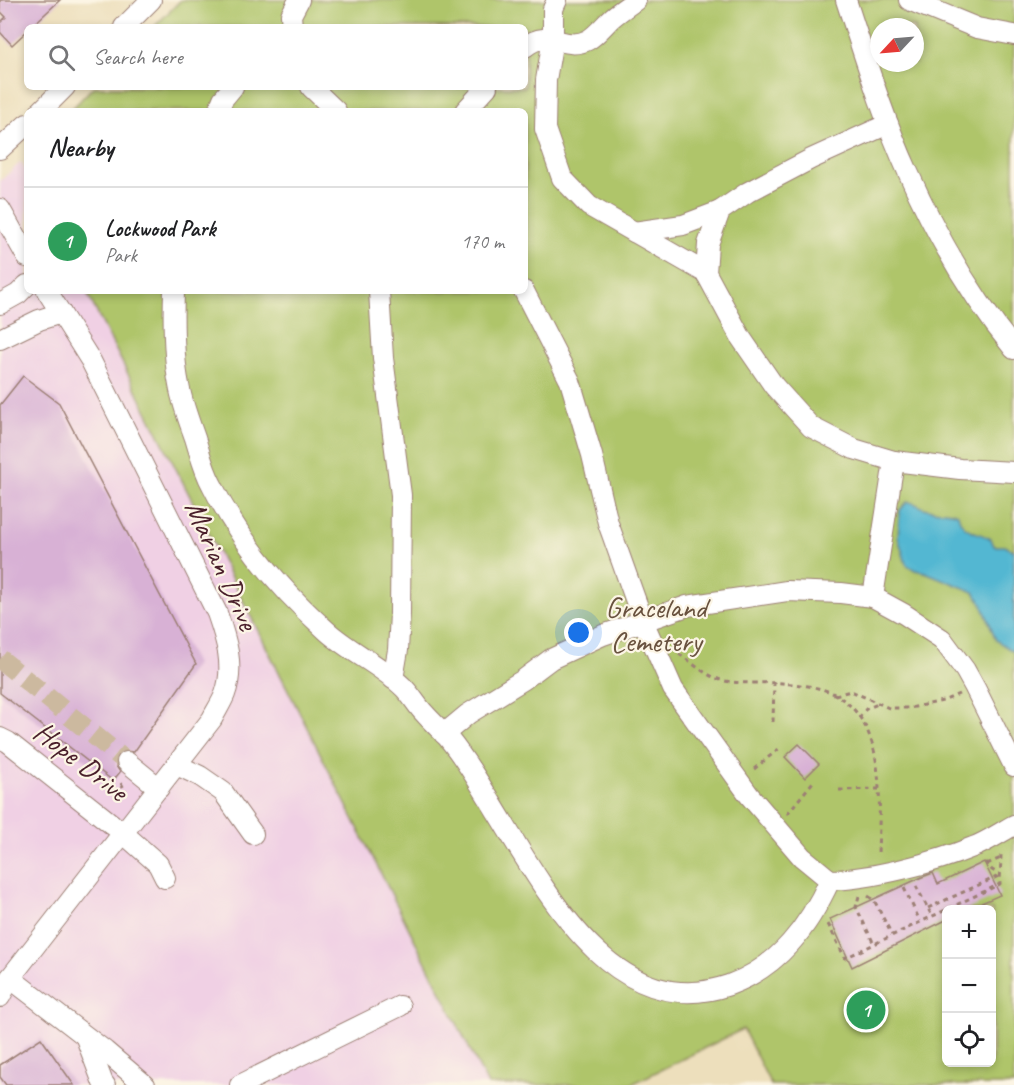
<!DOCTYPE html>
<html lang="en">
<head>
<meta charset="utf-8">
<style>
	:root { --surface:#fff; --page:#f2f2f2; --text:#202124; --muted:#757577; --line:#e0e0e0; --accent:#ea580c }
	body { margin:0; font-family:Caveat,sans-serif; background:var(--page); color:var(--text) }
	.controls { position:absolute; right:18px; bottom:18px; display:grid; overflow:hidden; border-radius:9px; box-shadow:0 3px 9px #0003 }
	.controls button { width:54px; height:54px; display:grid; place-items:center; padding:0; border:0; border-bottom:2px solid var(--line); background:var(--surface); color:var(--text); font:30px sans-serif }
	.compass { position:absolute; left:870px; top:18px; width:54px; height:54px; border-radius:50%; background:var(--surface); box-shadow:0 3px 9px #0003; rotate:244deg }
	.you { position:absolute; left:579px; top:633px; width:21px; height:21px; margin:-15px; border:4px solid #fff; border-radius:50%; background:#1a73e8; box-shadow:0 0 0 9px #1a73e833 }
	.badge { display:grid; place-items:center; width:39px; height:39px; border-radius:50%; background:var(--accent); color:#fff; font-size:20px; font-weight:700 }
	.pin { position:absolute; translate:-50% -50%; border:3px solid #fff; box-shadow:0 2px 6px #0006 }
	.list { margin:0; padding:0; list-style:none }
	h2 { display:flex; justify-content:space-between; align-items:center; height:78px; margin:0; padding:0 24px; font-size:26px }
	h2 small { font-size:20px; font-weight:400; color:var(--muted) }
	.list li { display:grid; grid-template-columns:39px 1fr auto; gap:18px; align-items:center; box-sizing:border-box; height:108px; padding:0 24px; border-top:2px solid var(--line) }
	.list b { display:block; font-size:22px; white-space:nowrap }
	.list p { margin:0; font-size:20px; white-space:nowrap; color:var(--muted) }
	.list em { font-size:20px; font-style:normal; color:var(--muted) }
	.icon { flex:none; width:33px; height:33px; fill:none; stroke:currentColor; stroke-width:2; stroke-linecap:round; stroke-linejoin:round }
	.map { position:relative; flex:none; width:1014px; height:1085px; overflow:hidden }
	.search { position:absolute; background:var(--surface); box-shadow:0 3px 9px #0003; left:24px; top:24px; width:504px; height:66px; display:flex; align-items:center; gap:15px; box-sizing:border-box; padding:0 21px; border-radius:9px; color:var(--muted); font-size:22px }
	.panel { position:absolute; background:var(--surface); box-shadow:0 3px 9px #0003; left:24px; top:108px; width:504px; height:186px; border-radius:9px }
	.map>svg:first-child { display:block }
	.built { fill:#f0d0e4 }
	.green { fill:#afc56a; stroke:#7c724a; stroke-width:1.5; fill-rule:evenodd }
	.water { fill:#53b7d2; stroke:#4e6b7e; stroke-width:1.5 }
	.building { fill:#d8b1d5 }
	.lines { fill:none; stroke-linecap:round; stroke-linejoin:round }
	.minor-tunnel { stroke:#ccb99f; stroke-width:20; stroke-dasharray:20 10; stroke-linecap:butt }
	.minor-casing { stroke:#9c7f74; stroke-width:22 }
	.path { stroke:#9c7f74; stroke-width:3; stroke-dasharray:4.5 4.5; stroke-linecap:butt }
	.minor { stroke:#fff; stroke-width:20 }
	.labels { text-anchor:middle; stroke-width:4.5; stroke-linejoin:round; paint-order:stroke }
	.street-label { font-size:30px; fill:#4a1f2b; stroke:#fcf5e5 }
	.park-label { font-size:30px; fill:#68513e; stroke:#fcf5e5 }
</style>
</head>
<body>
<div class="map">
<svg width="1014" height="1085" viewBox="0 0 1014 1085">
	<rect width="100%" height="100%" fill="#fcf5e5"/>
	<filter id="ink" filterUnits="userSpaceOnUse"><feTurbulence type="fractalNoise" baseFrequency=".0167" numOctaves="2"/><feDisplacementMap in="SourceGraphic" scale="12" xChannelSelector="R" yChannelSelector="G"/><feConvolveMatrix kernelMatrix="1 2 1 2 8 2 1 2 1" color-interpolation-filters="sRGB"/></filter>
	<filter id="wash" filterUnits="userSpaceOnUse"><feTurbulence type="fractalNoise" baseFrequency=".008" numOctaves="4" result="noise"/><feDisplacementMap in="SourceGraphic" scale="24" xChannelSelector="R" yChannelSelector="G"/><feGaussianBlur stdDeviation="1.35" result="paint"/><feColorMatrix in="noise" values="0 0 0 0 0 0 0 0 0 0 0 0 0 0 0 0 0 1.4 0 .05"/><feComposite in="paint" operator="in"/></filter>
	<g filter="url(#wash)">
		<rect width="100%" height="100%" fill="#eddfbc"/>
		<polygon class="built" points="21,162 27,174 27,291 86,291 488,1085 0,1085 0,181"/>
		<path class="green" d="M181 0H1014V1085H771L743 1029 630 1085H488L86 291H525V111H70L93 87H525V27H154ZM879 27H915V63H879ZM946 910H992V1062H946Z"/>
		<path class="water" d="M907 502C916 502 919 507 927 509 937 512 947 509 958 514 961 532 977 531 991 539L994 546H1005L1014 551V652L996 640 982 604 974 592 925 572 915 570 906 564 898 537 900 510Z"/>
		<g id="blocks">
			<g class="building">
				<polygon points="0,0 60,0 31,27 27,27 27,31 12,45 0,32 0,23 6,17 0,11"/>
				<polygon points="23,376 59,403 196,664 134,752 123,751 117,755 116,766 120,772 113,781 0,693 0,405"/>
				<polygon points="799,744 819,764 805,778 785,757"/>
				<polygon points="984,862 1000,895 968,909 946,909 946,920 852,967 830,919 922,877 933,873 938,884"/>
				<polygon points="41,1038 74,1085 6,1085 0,1077 0,1065"/>
			</g>
		</g>
	</g>
	<g filter="url(#ink)">
		<use href="#blocks" fill-opacity="0" stroke="#9c7f74" stroke-width="1.5"/>
		<g class="lines">
			<polyline class="minor-tunnel" points="0,659 127,762"/>
			<g class="minor-casing">
				<g id="minor">
					<polyline points="557,0 553,9 553,39 546,80 545,129 562,178 589,206 706,273"/>
					<path d="M846 0C865 58 883 117 908 172 936 235 971 296 1014 349"/>
					<polyline points="909,0 977,28 1014,35"/>
					<polyline points="124,27 151,0"/>
					<polyline points="292,27 291,15 299,0"/>
					<path d="M525 47C549 27 564 52 588 40 597 35 605 24 613 17 620 11 628 6 636 0"/>
					<polyline points="311,87 336,111"/>
					<polyline points="41,111 65,87"/>
					<polyline points="218,111 223,99 233,87"/>
					<polyline points="465,111 487,87"/>
					<polyline points="888,124 811,159 748,192 720,211 708,244 706,273 741,338 774,386 811,427 854,449 894,461"/>
					<polyline points="0,149 27,124"/>
					<polyline points="0,209 27,257"/>
					<polyline points="634,232 683,225 720,211"/>
					<path d="M174 291C173 322 173 355 179 385 182 403 189 421 195 438 200 454 204 471 212 485 240 542 281 590 328 632 352 653 382 666 404 688 412 696 417 706 425 714 432 722 441 730 448 738 517 822 587 1034 729 985 779 967 809 926 830 880"/>
					<polyline points="379,291 383,358 401,495 400,614 398,650 393,679"/>
					<path d="M524 291 570 381 592 455 608 523 643 621 673 689 749 795 802 857 830 880C871 879 934 863 973 847 987 842 1001 832 1014 825"/>
					<polyline points="0,304 18,294 27,285"/>
					<polyline points="0,339 39,320 61,313"/>
					<polyline points="873,597 894,461 960,469 1014,472"/>
					<polyline points="444,734 468,714 523,680 551,659 603,635 687,606 787,591 841,593 873,597 904,614 942,639 965,670 975,688 1014,766"/>
					<polyline points="0,738 8,742 123,833 158,864 165,878"/>
					<polyline points="127,762 159,788"/>
					<polyline points="177,765 200,776 223,792 253,834"/>
					<polyline points="10,978 105,1051 145,1085"/>
					<path d="M0 997 10 978 212 719C216 711 222 702 225 694 235 666 226 639 217 613L91 361 47 291"/>
					<polyline points="86,1038 103,1083 105,1085"/>
					<polyline points="240,1085 400,1006"/>
				</g>
			</g>
			<g class="path">
				<path d="M679 654C691 662 704 674 718 679 732 685 766 682 782 683 800 685 820 686 836 695 889 726 879 804 878 856"/>
				<polyline points="835,695 851,691 889,708 910,708 943,701 959,694"/>
				<polyline points="859,718 866,709 878,704"/>
				<polyline points="773,722 774,682"/>
				<polyline points="754,769 780,748"/>
				<polyline points="121,783 126,792"/>
				<polyline points="839,790 879,789"/>
				<polyline points="787,814 813,782"/>
				<polyline points="985,862 992,870 1001,875"/>
				<polyline points="987,864 1001,858"/>
				<polyline points="916,886 932,916"/>
				<polyline points="904,888 920,921"/>
				<polyline points="859,896 856,907 874,944"/>
				<polyline points="868,896 874,900 892,935"/>
				<polyline points="928,908 1001,875"/>
				<polyline points="828,924 845,958 1000,884 1001,854"/>
			</g>
			<use href="#minor" class="minor"/>
		</g>
	</g>
	<g class="labels">
		<g class="street-label">
			<text transform="translate(222 565) rotate(66)" y="10">Marian Drive</text>
			<text transform="translate(81 761) rotate(38)" y="10">Hope Drive</text>
		</g>
		<g class="park-label">
			<text x="656" y="617">Graceland<tspan x="656" dy="34">Cemetery</tspan></text>
		</g>
	</g>
</svg>
<div class="controls">
<button>+</button>
<button>−</button>
<button><svg class="icon" aria-label="locate" viewBox="0 0 24 24"><circle cx="12" cy="12" r="6"/><path d="M12 2v4M12 18v4M2 12h4M18 12h4"/></svg></button>
</div>
<svg class="compass" viewBox="-18 -18 36 36"><path d="M0-13l5 13h-10z" fill="#e53935"/><path d="M0 13l5-13h-10z" fill="#757577"/></svg>
<div class="you"></div>
<div class="pin badge" style="left:866px;top:1010px;background:#2e9e5b">1</div>
<div class="search"><svg class="icon" aria-label="search" viewBox="0 0 24 24"><circle cx="10" cy="10" r="6"/><path d="M15 15l6 6"/></svg>Search here</div>
<section class="panel">
<h2>Nearby<small></small></h2>
<ul class="list">
<li><span class="badge" style="background:#2e9e5b">1</span><div><b>Lockwood Park</b><p>Park</p></div><em>170 m</em></li>
</ul>
</section>
</div>
</body>
</html>
